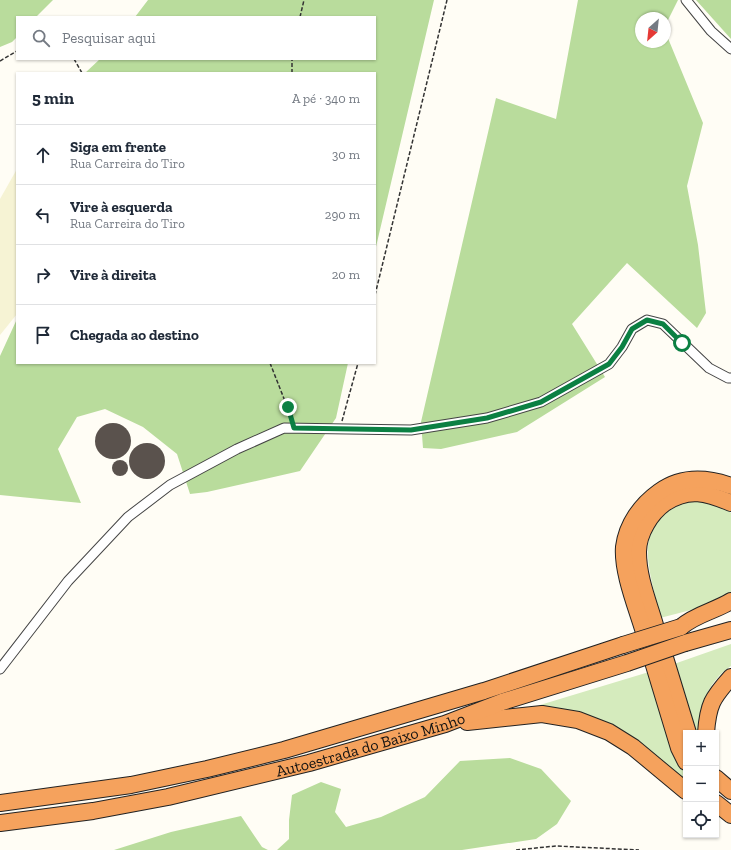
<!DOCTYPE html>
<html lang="pt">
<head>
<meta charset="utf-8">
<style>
	:root { --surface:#fff; --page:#f6f6f7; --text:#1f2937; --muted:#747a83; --line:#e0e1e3 }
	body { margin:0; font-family:"Zilla Slab",serif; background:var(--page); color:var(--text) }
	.controls { position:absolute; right:12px; bottom:12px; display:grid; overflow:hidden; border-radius:0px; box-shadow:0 1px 3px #0004 }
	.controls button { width:36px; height:36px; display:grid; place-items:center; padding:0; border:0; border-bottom:1px solid var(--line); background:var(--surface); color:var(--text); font:20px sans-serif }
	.compass { position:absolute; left:635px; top:12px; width:36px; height:36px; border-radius:50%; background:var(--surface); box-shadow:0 1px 3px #0004; rotate:207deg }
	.stop { position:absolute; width:12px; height:12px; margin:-9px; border:3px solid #0b8043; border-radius:50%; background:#fff }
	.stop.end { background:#0b8043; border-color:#fff; box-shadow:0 1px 4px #0008 }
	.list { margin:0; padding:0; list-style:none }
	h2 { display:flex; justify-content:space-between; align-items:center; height:52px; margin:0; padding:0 16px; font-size:17px }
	h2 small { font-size:13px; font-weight:400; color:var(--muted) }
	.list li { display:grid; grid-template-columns:26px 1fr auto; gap:12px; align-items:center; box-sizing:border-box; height:60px; padding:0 16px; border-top:1px solid var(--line) }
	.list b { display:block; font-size:15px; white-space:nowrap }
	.list p { margin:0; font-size:13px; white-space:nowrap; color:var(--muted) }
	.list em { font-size:13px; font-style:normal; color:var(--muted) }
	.icon { flex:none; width:22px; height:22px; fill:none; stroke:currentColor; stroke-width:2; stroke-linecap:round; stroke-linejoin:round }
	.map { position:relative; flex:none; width:731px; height:850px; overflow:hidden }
	.search { position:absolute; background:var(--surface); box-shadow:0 1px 3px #0004; left:16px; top:16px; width:360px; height:44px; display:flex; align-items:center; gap:10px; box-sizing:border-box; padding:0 14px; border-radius:0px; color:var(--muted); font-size:15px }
	.panel { position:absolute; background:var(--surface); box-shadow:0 1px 3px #0004; left:16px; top:72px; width:360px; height:292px; border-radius:0px }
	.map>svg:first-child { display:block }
	.farmland { fill:#f6f3d4 }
	.green { fill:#d5ebbd }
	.forest { fill:#b9dc9c }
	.building { fill:#5a524d }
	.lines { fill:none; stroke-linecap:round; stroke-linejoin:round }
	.minor-casing { stroke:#444; stroke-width:11 }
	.motorway-casing { stroke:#222; stroke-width:18 }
	.path { stroke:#333; stroke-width:1.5; stroke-dasharray:4 2; stroke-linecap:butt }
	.minor { stroke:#fff; stroke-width:9 }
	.motorway { stroke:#f5a25d; stroke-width:16 }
	.motorway-bridge-casing { stroke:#222; stroke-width:18; stroke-linecap:butt }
	.motorway-bridge { stroke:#f5a25d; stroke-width:16 }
	.route { stroke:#0b8043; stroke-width:5 }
	.labels { text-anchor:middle; stroke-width:4; stroke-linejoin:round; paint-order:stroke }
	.street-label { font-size:16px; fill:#111; stroke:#fff }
</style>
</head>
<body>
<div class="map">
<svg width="731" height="850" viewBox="0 0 731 850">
	<rect width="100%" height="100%" fill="#fffdf5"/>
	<polygon class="farmland" points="17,169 17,314 0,335 0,199"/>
	<g class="green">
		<path d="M689 501C705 501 719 502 731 513V593L714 604 660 618C651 571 627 523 689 501Z"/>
		<path d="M731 644V666C708 681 699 707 698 733H696L674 664Z"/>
		<polygon points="649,672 680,763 686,774 686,781 641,745 538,708 540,705"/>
	</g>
	<g class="forest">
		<polygon points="0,0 53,0 36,17 17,17 17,37 12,42 0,47"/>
		<polygon points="148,0 434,0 375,251 375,73 85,73 100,59 375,59 375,17 135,17"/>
		<polygon points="578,0 678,0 665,26 665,18 641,18 641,42 665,42 665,31 703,123 687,186 698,245 706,313 697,328 627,263 572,324 605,377 517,432 441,449 423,448 421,422 496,98 556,119"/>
		<polygon points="696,0 731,0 731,39"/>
		<polygon points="17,319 17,363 348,363 336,418 300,471 207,492 190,494 177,454 143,427 105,409 77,417 58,449 81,503 0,495 0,356"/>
		<polygon points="510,758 541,769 571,801 557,824 536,839 462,850 277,850 289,839 289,820 292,795 321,782 341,789 335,812 346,827 381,817 425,797 460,761"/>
		<polygon points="241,816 262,847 268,850 114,850 171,832"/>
	</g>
	<g class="building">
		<circle cx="113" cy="441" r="18"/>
		<circle cx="147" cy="461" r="18"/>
		<circle cx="120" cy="468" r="8"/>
	</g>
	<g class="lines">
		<g class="minor-casing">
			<g id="minor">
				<polyline points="686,0 711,31 731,49"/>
				<polyline points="0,669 68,581 128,517 170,485 237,449 284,428 411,430 487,418 541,402 609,364 622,347 632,329 647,320 663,324 709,368 728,378 731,378"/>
			</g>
		</g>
		<g class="motorway-casing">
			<g id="motorway">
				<path d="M681 627C696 614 715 611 731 601"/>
				<polyline points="685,643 731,630"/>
				<polyline points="467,722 542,714 578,720 609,732 633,747 686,791"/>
				<path d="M688 733C677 697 666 661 655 625 648 601 638 577 638 552 638 533 651 513 665 503 689 487 707 493 731 503"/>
				<path d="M706 733C708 705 712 698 731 677"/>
				<path d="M686 762 679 748C667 709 655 669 643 629 636 606 622 571 624 547 627 524 641 505 659 492 681 476 706 477 731 486"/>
				<polyline points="716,778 731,791"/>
				<polyline points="0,803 131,785 207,769 284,750 484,691 623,645"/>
				<polyline points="716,803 731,815"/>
				<path id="s1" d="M0 823 93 811 168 797 309 763 445 724 502 702 627 663"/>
			</g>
		</g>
		<g class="path">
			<polyline points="300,17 304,0"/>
			<polyline points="74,59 82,73"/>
			<polyline points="0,61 17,51"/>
			<polyline points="292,73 292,59"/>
			<polyline points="375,295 447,0"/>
			<polyline points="270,363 292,419"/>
			<polyline points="342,421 358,363"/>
			<polyline points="516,850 556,846 639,850"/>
		</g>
		<use href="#minor" class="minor"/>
		<use href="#motorway" class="motorway"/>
		<g class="motorway-bridge-casing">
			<g id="motorway-bridge">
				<polyline points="623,645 681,627"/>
				<polyline points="627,663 685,643"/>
			</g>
		</g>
		<use href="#motorway-bridge" class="motorway-bridge"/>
	</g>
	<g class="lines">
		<polyline class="route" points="288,407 294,428 411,430 487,418 541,402 609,364 622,347 632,329 647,320 663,324 682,343"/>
	</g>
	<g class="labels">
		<g class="street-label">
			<text dy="6" stroke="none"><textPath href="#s1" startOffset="379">Autoestrada do Baixo Minho</textPath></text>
		</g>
	</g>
</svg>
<div class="controls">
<button>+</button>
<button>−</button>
<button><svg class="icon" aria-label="locate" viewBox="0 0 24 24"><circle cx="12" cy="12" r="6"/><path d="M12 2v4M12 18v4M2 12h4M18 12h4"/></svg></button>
</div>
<svg class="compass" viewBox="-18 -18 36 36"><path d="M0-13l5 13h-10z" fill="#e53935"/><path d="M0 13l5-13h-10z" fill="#747a83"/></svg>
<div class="stop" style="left:682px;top:343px"></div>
<div class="stop end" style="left:288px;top:407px"></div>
<div class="search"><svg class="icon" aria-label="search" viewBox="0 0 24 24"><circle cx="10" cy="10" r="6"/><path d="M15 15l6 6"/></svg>Pesquisar aqui</div>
<section class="panel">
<h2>5 min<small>A pé · 340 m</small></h2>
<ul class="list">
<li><svg class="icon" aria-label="ahead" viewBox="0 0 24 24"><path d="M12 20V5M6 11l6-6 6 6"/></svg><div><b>Siga em frente</b><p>Rua Carreira do Tiro</p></div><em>30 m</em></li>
<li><svg class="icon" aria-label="left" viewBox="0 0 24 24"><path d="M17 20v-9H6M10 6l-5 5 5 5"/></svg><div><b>Vire à esquerda</b><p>Rua Carreira do Tiro</p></div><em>290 m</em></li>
<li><svg class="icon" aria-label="right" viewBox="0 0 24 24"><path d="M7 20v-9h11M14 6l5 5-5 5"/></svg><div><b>Vire à direita</b></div><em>20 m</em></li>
<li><svg class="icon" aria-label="arrive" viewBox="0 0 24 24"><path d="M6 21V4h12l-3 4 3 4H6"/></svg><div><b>Chegada ao destino</b></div></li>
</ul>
</section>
</div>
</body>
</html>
